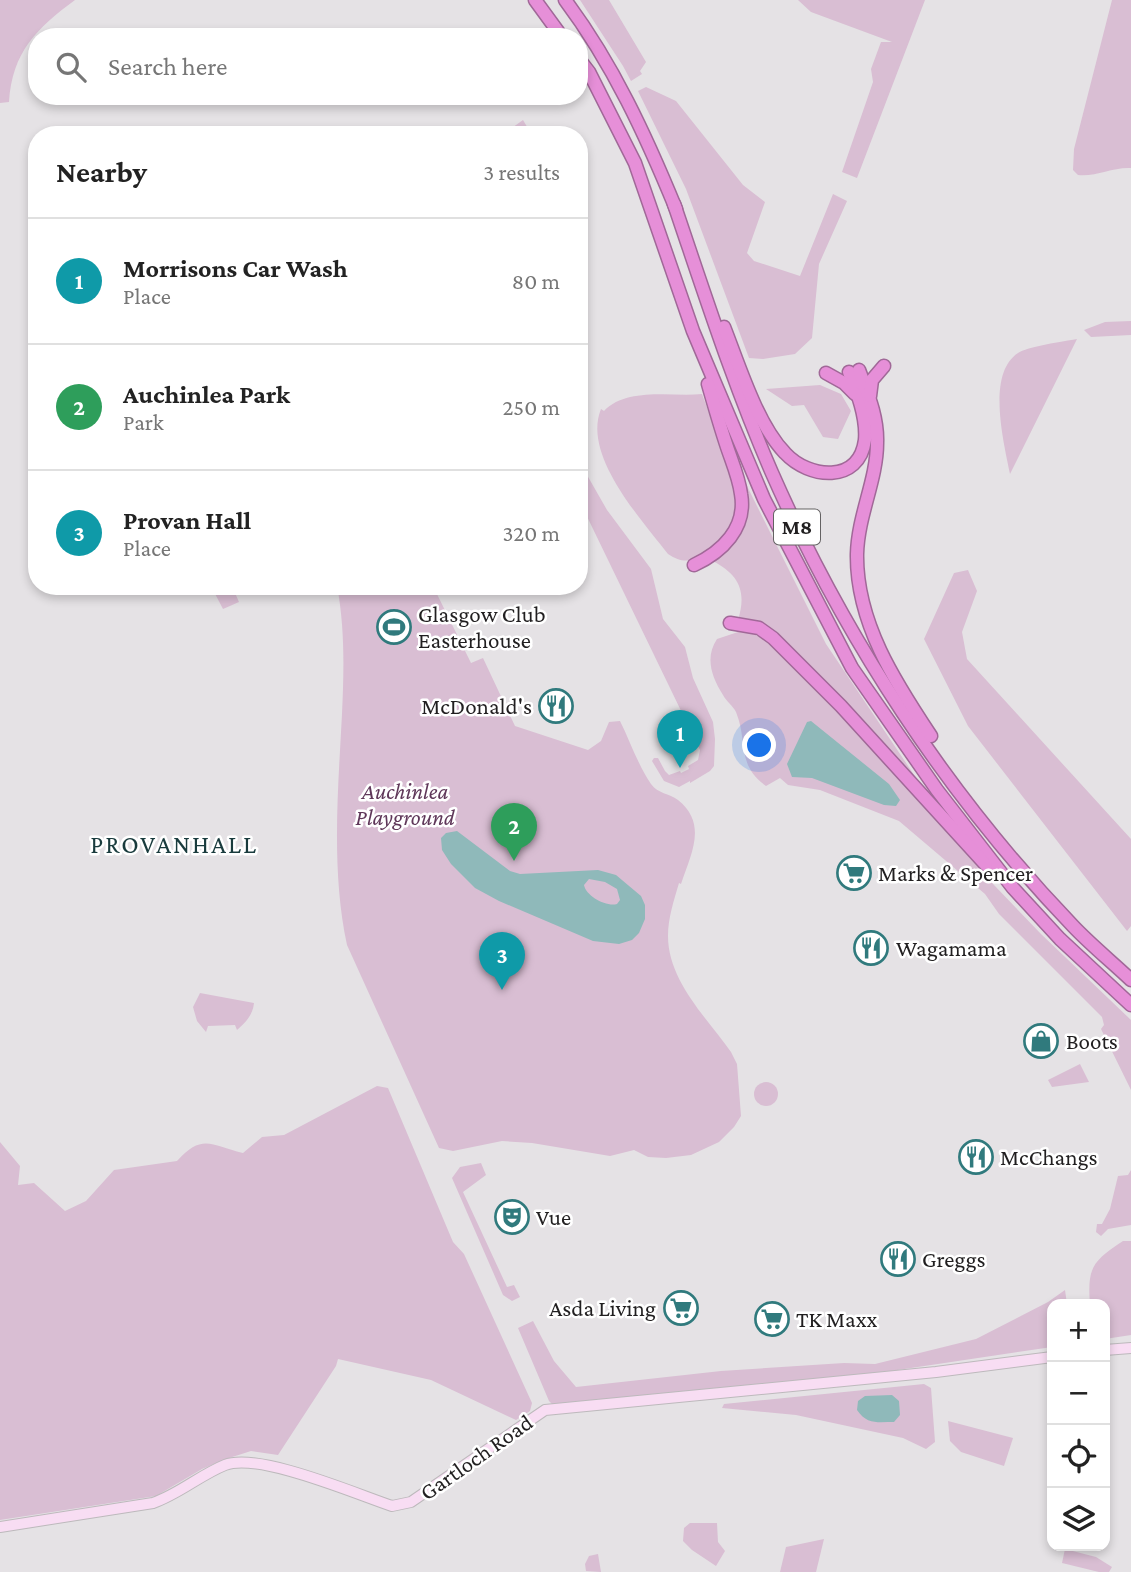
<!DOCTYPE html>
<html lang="en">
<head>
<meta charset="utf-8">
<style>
	:root { --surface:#fff; --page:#f6f6f6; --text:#222; --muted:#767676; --line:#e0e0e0; --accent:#db2777 }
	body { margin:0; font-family:"Crimson Pro",serif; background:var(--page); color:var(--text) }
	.controls { position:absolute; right:21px; bottom:21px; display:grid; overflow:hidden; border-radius:14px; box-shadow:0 4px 10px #0003 }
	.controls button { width:63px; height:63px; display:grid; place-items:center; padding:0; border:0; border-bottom:2px solid var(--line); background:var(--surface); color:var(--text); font:35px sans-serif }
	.you { position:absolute; left:760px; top:746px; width:24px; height:24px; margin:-18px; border:5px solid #fff; border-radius:50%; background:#1a73e8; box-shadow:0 0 0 10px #1a73e833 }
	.badge { display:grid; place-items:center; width:46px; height:46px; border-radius:50%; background:var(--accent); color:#fff; font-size:23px; font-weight:700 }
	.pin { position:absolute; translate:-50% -58px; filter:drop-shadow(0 2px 4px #0008) }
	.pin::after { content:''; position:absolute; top:37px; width:24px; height:21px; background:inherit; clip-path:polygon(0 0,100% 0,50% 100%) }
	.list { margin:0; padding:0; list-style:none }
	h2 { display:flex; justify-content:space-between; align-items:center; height:91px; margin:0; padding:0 28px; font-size:30px }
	h2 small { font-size:23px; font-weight:400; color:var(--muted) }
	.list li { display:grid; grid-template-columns:46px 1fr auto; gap:21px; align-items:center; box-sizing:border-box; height:126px; padding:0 28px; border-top:2px solid var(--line) }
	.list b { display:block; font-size:26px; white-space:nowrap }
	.list p { margin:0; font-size:23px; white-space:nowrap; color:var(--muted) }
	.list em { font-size:23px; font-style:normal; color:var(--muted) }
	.icon { flex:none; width:38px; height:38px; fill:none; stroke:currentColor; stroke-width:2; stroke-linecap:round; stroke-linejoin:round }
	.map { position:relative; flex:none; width:1131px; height:1572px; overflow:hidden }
	.search { position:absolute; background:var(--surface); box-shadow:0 4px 10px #0003; left:28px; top:28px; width:560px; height:77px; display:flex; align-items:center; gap:18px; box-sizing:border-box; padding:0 24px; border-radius:28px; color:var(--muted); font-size:26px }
	.panel { position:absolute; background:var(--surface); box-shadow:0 4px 10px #0003; left:28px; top:126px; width:560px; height:469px; border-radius:28px }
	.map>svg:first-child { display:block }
	.green { fill:#d9bed3 }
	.water { fill:#8fb9ba; fill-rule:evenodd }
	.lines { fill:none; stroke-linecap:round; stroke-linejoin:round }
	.secondary-casing { stroke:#bdb9bc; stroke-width:12 }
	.motorway-casing { stroke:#a16898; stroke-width:15 }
	.secondary { stroke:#f8ddf3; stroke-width:10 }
	.motorway { stroke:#e68fd8; stroke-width:12 }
	.labels { text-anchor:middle; stroke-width:5; stroke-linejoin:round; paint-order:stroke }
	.shield { fill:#fff; stroke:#646263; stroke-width:2 }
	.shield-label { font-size:21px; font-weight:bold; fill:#211f20 }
	.poi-label { font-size:23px; fill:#211f20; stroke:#fff; text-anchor:start }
	.park-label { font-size:23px; font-style:italic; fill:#5f3759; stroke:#fff }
	.street-label { font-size:23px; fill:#211f20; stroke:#fff }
	.quarter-label { font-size:26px; letter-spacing:2px; fill:#193b3d; stroke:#fff }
</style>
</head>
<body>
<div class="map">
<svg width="1131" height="1572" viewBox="0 0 1131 1572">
	<rect width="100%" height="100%" fill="#e5e2e5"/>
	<g class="green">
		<path d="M0 0H75C37 28 12 52 9 102L0 103Z"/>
		<polygon points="580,0 609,0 646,62 640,71 642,74 631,81 623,66"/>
		<polygon points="798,0 925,0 857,178 842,172 873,82 871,69 881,42 892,42 811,12"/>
		<path d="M1112 0H1131V168C1112 167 1096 177 1078 175L1073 170 1074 149Z"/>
		<polygon points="646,87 676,101 743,185 765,202 747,253 754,261 800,276 833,194 847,201 819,264 812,338 795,354 763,359 749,358 686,189 638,91"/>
		<polygon points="523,120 532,135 502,135"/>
		<polygon points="1131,321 1131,335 1091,337 1084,330 1105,322"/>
		<path d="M1077 339 1010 474C1004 443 986 374 1018 353 1026 347 1065 341 1077 339Z"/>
		<polygon points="820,385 841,394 851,411 838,439 823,437 804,405 792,406 766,389"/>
		<path d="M702 394C712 422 736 476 737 503 737 513 733 526 728 535 724 542 714 547 707 552 693 562 683 564 668 554 641 519 582 455 601 409L604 411C627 387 672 397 702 394Z"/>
		<polygon points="579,461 607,510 651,569 663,619 685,647 693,678 713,722 715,739 714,766 710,771 690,783 690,781 679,787 664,781 652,761 654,758 658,758 665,771 669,775 680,771 681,773 689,769 688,766 698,760 700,750 579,500"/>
		<path d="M744 480 826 644 931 800 777 637 738 620C747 591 739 575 713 561 748 535 743 521 744 480Z"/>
		<polygon points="968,570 977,591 962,632 967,659 1131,839 1131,926 1127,931 968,726 924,639 954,573"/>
		<polygon points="211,586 232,586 239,602 223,609"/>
		<path d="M337 586H433L471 663 483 658 515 726 588 750 601 741 609 722 620 721C630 741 638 765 651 784 658 794 669 793 678 800 708 824 691 854 681 884L679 883C674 900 668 918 668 936 668 981 707 1018 731 1052L737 1064 741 1116 734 1127 719 1142 691 1155 666 1158 648 1157 634 1150 610 1156 532 1143 502 1141 453 1151 439 1148 347 945C331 870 338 791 342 714 344 671 345 628 337 586Z"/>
		<path d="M744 630 769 641 859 730 994 885 1041 934 1131 1020V1090L1101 1029 1104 1025 1102 1017 999 914 985 894 899 821 820 790 788 785 780 778 766 786C736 765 748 741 736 712 733 706 726 701 723 695 711 676 705 657 717 639Z"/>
		<path d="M200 993 254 1003C253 1015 245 1023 237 1030L235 1025 208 1026 206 1032 197 1021 193 1007Z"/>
		<polygon points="1080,1064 1089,1082 1052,1087 1048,1080"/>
		<circle cx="766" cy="1094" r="12"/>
		<path d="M377 1086 388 1088 453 1242 464 1254 532 1403 530 1411 516 1420 431 1380 338 1359 336 1366 278 1455 251 1451 226 1459 202 1469 156 1496 0 1520V1142L20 1166 18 1185 34 1183 65 1211 86 1201 114 1170 177 1161C202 1133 211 1145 243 1153L262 1137 284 1135Z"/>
		<polygon points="481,1163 486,1175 463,1192 507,1287 514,1285 520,1297 512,1301 503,1295 452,1178 460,1167"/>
		<polygon points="1131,1170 1131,1225 1108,1229 1101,1236 1096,1232 1097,1224 1102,1224 1110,1209 1118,1176 1128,1175"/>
		<path d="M1123 1241H1131V1335L1105 1339V1304H1090C1087 1267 1093 1261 1123 1241Z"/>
		<polygon points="1065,1290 1067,1304 1052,1304 1052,1347 891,1371 553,1405 549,1401 518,1328 533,1321 554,1361 576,1387 721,1371 844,1363 875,1364 976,1339 1048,1302"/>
		<polygon points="924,1384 931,1388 935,1442 926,1449 903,1438 796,1415 722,1408 724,1404"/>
		<polygon points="948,1421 1013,1438 1004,1466 961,1452 950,1441"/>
		<polygon points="690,1523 717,1523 718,1542 725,1551 716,1566 692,1550 683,1541 684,1528"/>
		<polygon points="824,1539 816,1572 780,1572 786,1547"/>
		<polygon points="1065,1549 1096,1557 1112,1567 1109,1572 1099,1572 1062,1563"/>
		<polygon points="598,1554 601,1572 586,1571 585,1564 589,1556"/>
	</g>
	<g class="water">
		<polygon points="811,721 889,784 900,800 896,806 884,805 812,778 792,777 787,764 807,722"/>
		<path d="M457 831 510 871 520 874 598 870 616 875 641 896 645 905V919L639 933 632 940 619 944 593 941 499 901 475 888 451 864 442 850 441 838 446 833ZM589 879 605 882 617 889 620 900 617 904C606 907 586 896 584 885Z"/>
		<path d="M892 1395 899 1401 900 1415 894 1422C878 1422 867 1425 857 1410L858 1401 865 1396Z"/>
	</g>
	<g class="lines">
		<g class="secondary-casing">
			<g id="secondary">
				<polyline points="1105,1350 1131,1348"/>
				<path d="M0 1527 153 1503C179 1494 200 1475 225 1465 259 1452 356 1494 392 1506L411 1502 545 1410 936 1372 1052 1357"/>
			</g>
		</g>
		<g class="motorway-casing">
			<g id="motorway">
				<polyline points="535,0 562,37"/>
				<path d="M565 0C613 64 646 136 676 209"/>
				<polyline points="579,59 589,72 635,163 693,331 764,499 852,668 937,790 1013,888 1060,939 1131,1005"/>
				<path d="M674 204C705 295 734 386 772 473 845 639 948 796 1073 926 1091 945 1112 962 1131 980"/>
				<path d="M724 327C739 365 757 424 785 453 809 479 859 484 865 440 867 417 857 392 849 372"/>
				<path d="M859 370C868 394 878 417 877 443 877 480 858 515 857 554 856 622 895 682 931 736"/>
				<polyline points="826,373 844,383 855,394"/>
				<polyline points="870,396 872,380 884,366"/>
				<path d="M694 565C722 552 747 528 741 494 739 478 732 462 727 447 720 426 714 405 708 384"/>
				<polyline points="730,623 759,628 773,638 841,706 986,865"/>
			</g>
		</g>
		<use href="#secondary" class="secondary"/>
		<use href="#motorway" class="motorway"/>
	</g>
	<defs>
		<g id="stadium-ring" transform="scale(1.75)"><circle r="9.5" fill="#fff" stroke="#307a7d" stroke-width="1.5"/><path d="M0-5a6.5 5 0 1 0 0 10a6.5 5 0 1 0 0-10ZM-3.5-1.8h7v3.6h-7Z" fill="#307a7d"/></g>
		<g id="restaurant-ring" transform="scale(1.75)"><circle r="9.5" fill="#fff" stroke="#307a7d" stroke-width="1.5"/><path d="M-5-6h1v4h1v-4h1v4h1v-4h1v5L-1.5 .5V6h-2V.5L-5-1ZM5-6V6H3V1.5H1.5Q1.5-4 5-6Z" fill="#307a7d"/></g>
		<g id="supermarket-ring" transform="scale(1.75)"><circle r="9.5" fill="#fff" stroke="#307a7d" stroke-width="1.5"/><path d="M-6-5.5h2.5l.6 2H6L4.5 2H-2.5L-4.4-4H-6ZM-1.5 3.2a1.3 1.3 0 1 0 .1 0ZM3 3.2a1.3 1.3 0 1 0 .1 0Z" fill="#307a7d"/></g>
		<g id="shop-ring" transform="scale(1.75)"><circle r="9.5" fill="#fff" stroke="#307a7d" stroke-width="1.5"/><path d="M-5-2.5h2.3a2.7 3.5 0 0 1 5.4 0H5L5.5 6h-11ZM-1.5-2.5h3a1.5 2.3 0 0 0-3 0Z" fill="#307a7d"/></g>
		<g id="theatre-ring" transform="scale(1.75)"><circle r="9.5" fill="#fff" stroke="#307a7d" stroke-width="1.5"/><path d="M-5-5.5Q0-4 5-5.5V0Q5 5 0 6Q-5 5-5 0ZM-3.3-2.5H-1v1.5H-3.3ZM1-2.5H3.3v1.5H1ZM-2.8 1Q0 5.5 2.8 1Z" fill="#307a7d"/></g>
	</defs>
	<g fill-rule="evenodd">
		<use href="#stadium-ring" x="394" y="627"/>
		<use href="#restaurant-ring" x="556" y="706"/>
		<use href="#supermarket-ring" x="854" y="873"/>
		<use href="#restaurant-ring" x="871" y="948"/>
		<use href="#shop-ring" x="1041" y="1041"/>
		<use href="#restaurant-ring" x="976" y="1157"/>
		<use href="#theatre-ring" x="512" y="1217"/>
		<use href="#restaurant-ring" x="898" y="1259"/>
		<use href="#supermarket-ring" x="681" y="1308"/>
		<use href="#supermarket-ring" x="772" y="1319"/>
	</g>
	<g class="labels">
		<rect class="shield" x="774" y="509.5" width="46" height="35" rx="5"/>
		<g class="shield-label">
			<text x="797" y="534">M8</text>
		</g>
		<g class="poi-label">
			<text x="418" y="622">Glasgow Club<tspan x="418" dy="26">Easterhouse</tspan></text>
			<text x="532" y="714" text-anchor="end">McDonald's</text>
			<text x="878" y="881">Marks &amp; Spencer</text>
			<text x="896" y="956">Wagamama</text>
			<text x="1066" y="1049">Boots</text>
			<text x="1000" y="1165">McChangs</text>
			<text x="536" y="1225">Vue</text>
			<text x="922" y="1267">Greggs</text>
			<text x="656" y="1316" text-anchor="end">Asda Living</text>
			<text x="796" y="1327">TK Maxx</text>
		</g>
		<g class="park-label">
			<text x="405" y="799">Auchinlea<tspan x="405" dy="26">Playground</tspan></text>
		</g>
		<g class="street-label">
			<text transform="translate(476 1457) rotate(-35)" y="8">Gartloch Road</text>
		</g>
		<g class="quarter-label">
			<text x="174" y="853">PROVANHALL</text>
		</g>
	</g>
</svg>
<div class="controls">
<button>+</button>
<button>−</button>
<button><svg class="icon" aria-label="locate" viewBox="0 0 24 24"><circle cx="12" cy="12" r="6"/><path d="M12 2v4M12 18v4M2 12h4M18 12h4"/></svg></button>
<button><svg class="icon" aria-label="layers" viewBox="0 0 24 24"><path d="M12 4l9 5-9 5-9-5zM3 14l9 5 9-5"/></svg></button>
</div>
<div class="you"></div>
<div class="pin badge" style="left:680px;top:768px;background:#0f9aa8">1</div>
<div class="pin badge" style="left:514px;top:861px;background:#2e9e5b">2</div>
<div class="pin badge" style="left:502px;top:990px;background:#0f9aa8">3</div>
<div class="search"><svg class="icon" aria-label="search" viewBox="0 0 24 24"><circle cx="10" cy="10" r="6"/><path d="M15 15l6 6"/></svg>Search here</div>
<section class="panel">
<h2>Nearby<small>3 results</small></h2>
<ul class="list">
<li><span class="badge" style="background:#0f9aa8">1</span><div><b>Morrisons Car Wash</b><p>Place</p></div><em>80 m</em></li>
<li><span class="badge" style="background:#2e9e5b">2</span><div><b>Auchinlea Park</b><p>Park</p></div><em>250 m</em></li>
<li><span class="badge" style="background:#0f9aa8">3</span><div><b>Provan Hall</b><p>Place</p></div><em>320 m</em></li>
</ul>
</section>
</div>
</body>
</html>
